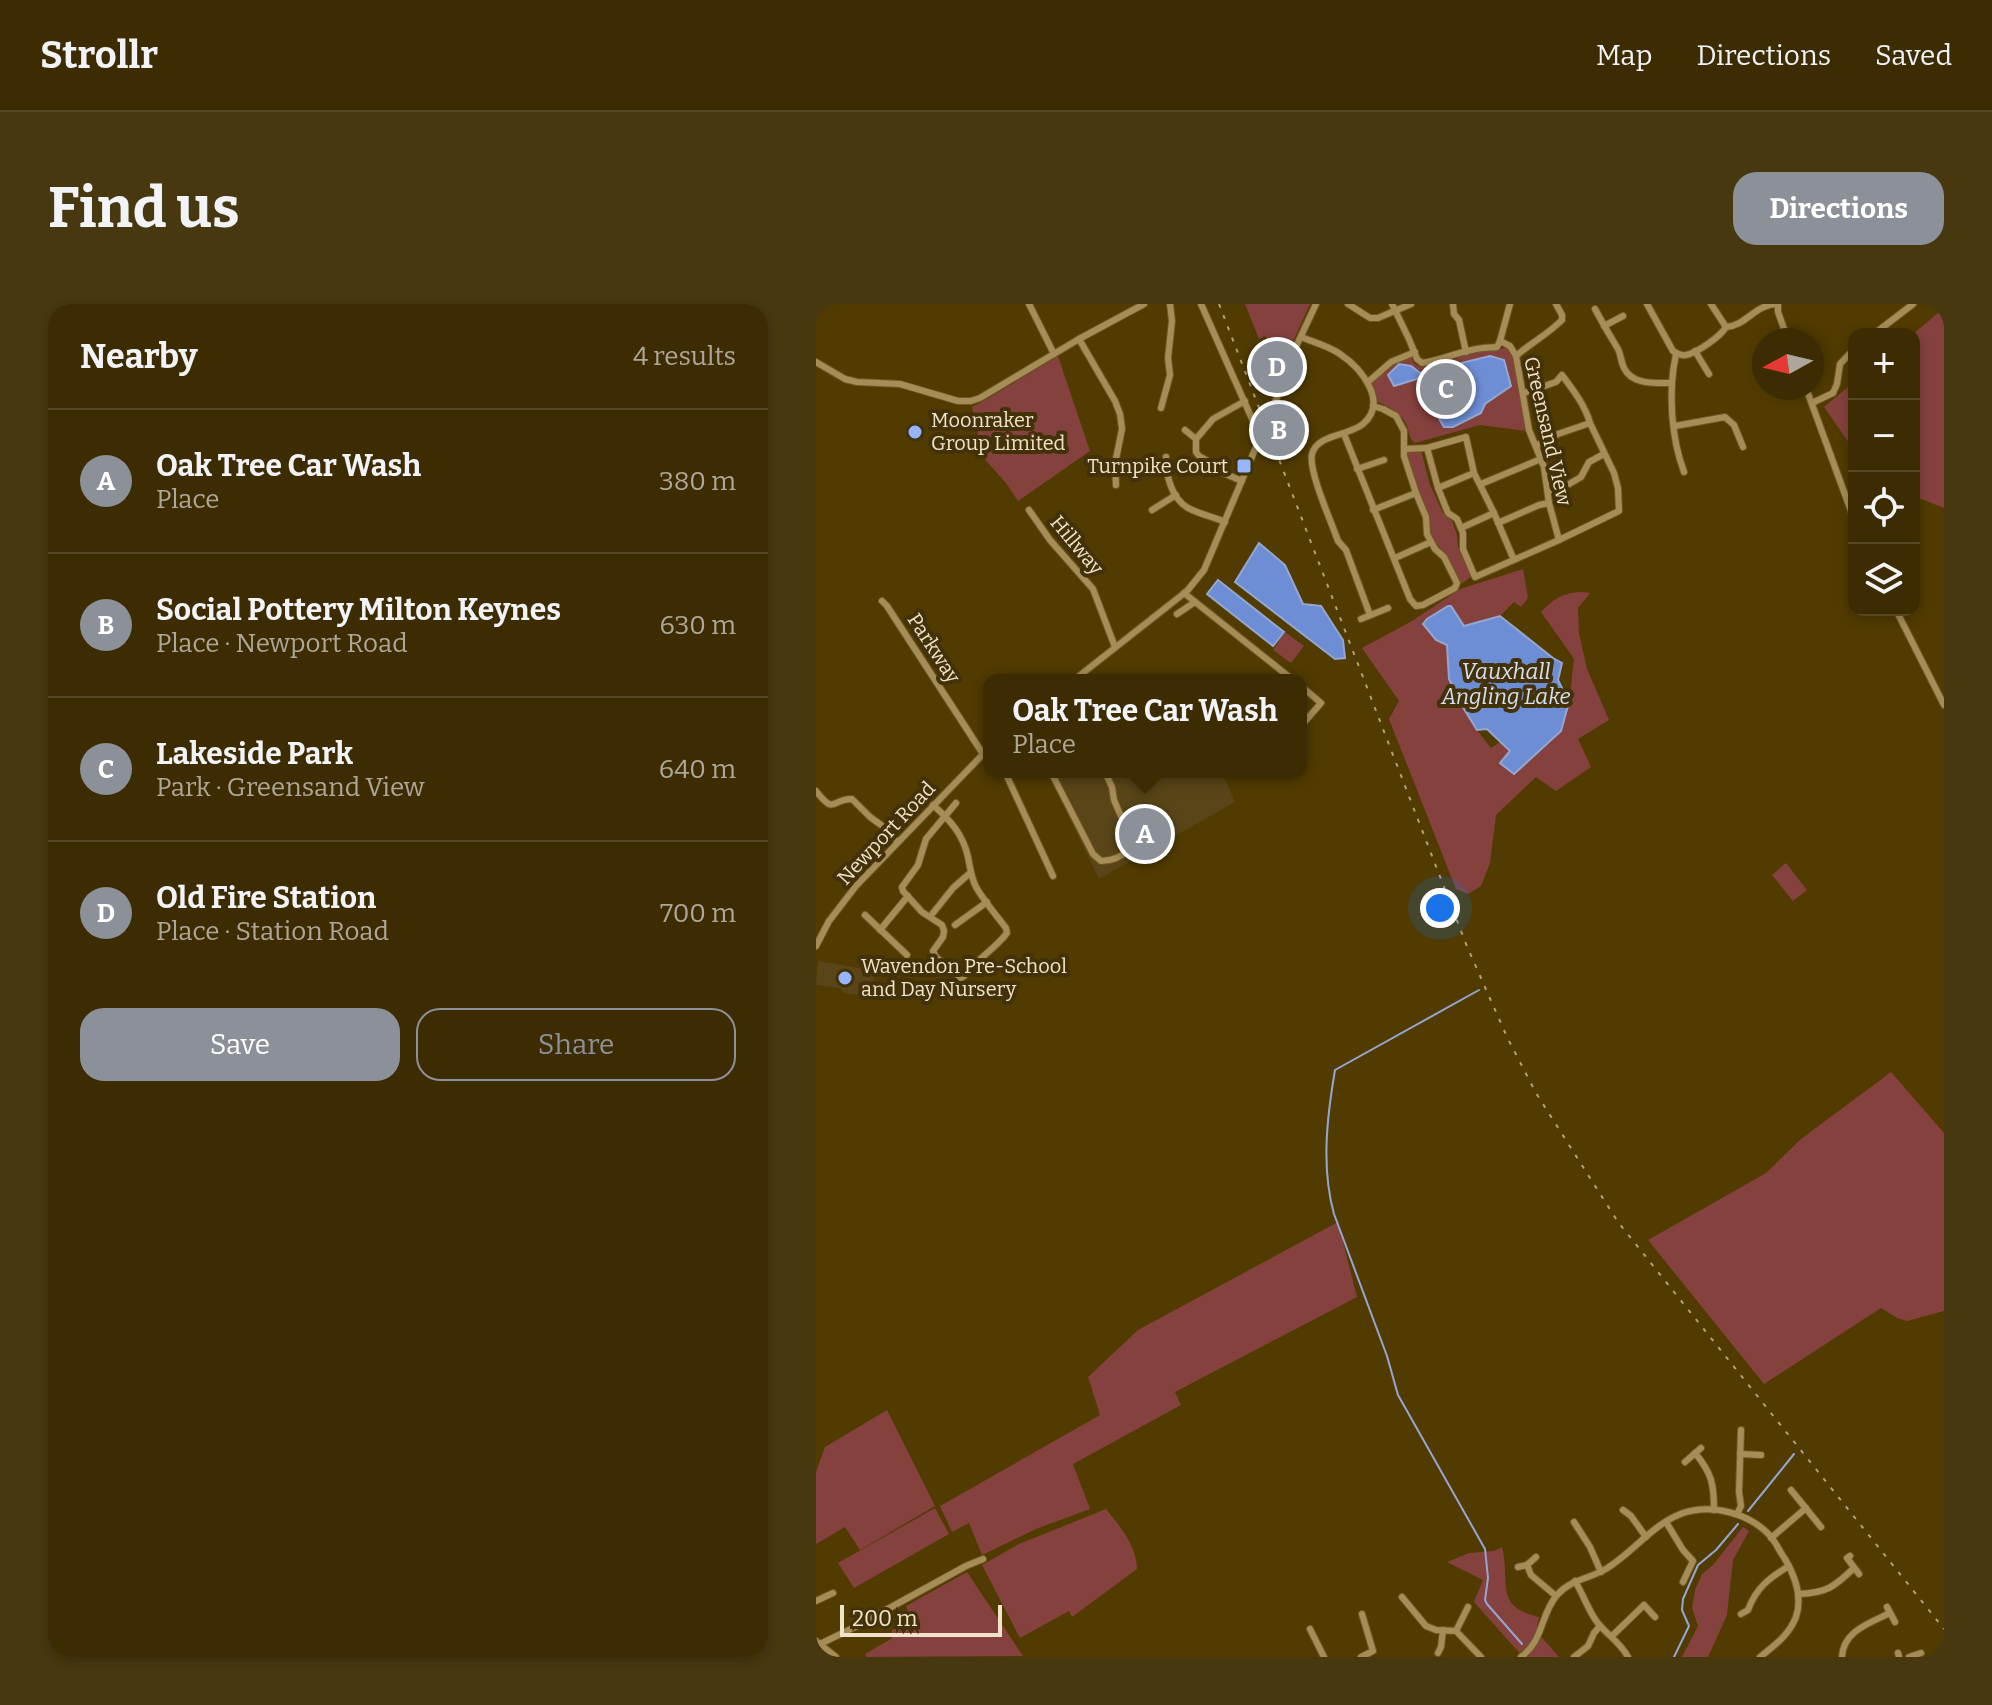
<!DOCTYPE html>
<html lang="en">
<head>
<meta charset="utf-8">
<style>
	:root { --surface:#3d2c01; --page:#483810; --text:#f1f3f6; --muted:#ada799; --line:#564823; --accent:#8c9099 }
	body { margin:0; font-family:Bitter,serif; background:var(--page); color:var(--text) }
	.controls { position:absolute; right:24px; top:24px; display:grid; overflow:hidden; border-radius:16px; box-shadow:0 4px 12px #0003 }
	.controls button { width:72px; height:72px; display:grid; place-items:center; padding:0; border:0; border-bottom:2px solid var(--line); background:var(--surface); color:var(--text); font:40px sans-serif }
	.compass { position:absolute; left:936px; top:24px; width:72px; height:72px; border-radius:50%; background:var(--surface); box-shadow:0 4px 12px #0003; rotate:262deg }
	.scale { position:absolute; left:24px; bottom:20px; width:162px; box-sizing:border-box; padding-left:8px; border:4px solid #f0e3c9; border-top:0; font-size:22px; line-height:28px; white-space:nowrap; color:#f0e3c9; -webkit-text-stroke:6px #433209; paint-order:stroke }
	.you { position:absolute; left:624px; top:604px; width:28px; height:28px; margin:-20px; border:6px solid #fff; border-radius:50%; background:#1a73e8; box-shadow:0 0 0 12px #1a73e833 }
	.badge { display:grid; place-items:center; width:52px; height:52px; border-radius:50%; background:var(--accent); color:#fff; font-size:26px; font-weight:700 }
	.pin { position:absolute; translate:-50% -50%; border:4px solid #fff; box-shadow:0 2px 8px #0006 }
	.popup { position:absolute; left:167px; top:370px; width:324px; height:104px; box-sizing:border-box; display:grid; place-content:center; border-radius:16px; background:var(--surface); filter:drop-shadow(0 2px 6px #0005); font-size:26px; white-space:nowrap; color:var(--muted) }
	.popup b { font-size:30px; color:var(--text) }
	.popup::after { content:''; position:absolute; left:50%; top:100%; margin-left:-16px; border:16px solid transparent; border-top-color:var(--surface) }
	.list { margin:0; padding:0; list-style:none }
	h2 { display:flex; justify-content:space-between; align-items:center; height:104px; margin:0; padding:0 32px; font-size:34px }
	h2 small { font-size:26px; font-weight:400; color:var(--muted) }
	.list li { display:grid; grid-template-columns:52px 1fr auto; gap:24px; align-items:center; box-sizing:border-box; height:144px; padding:0 32px; border-top:2px solid var(--line) }
	.list b { display:block; font-size:30px; white-space:nowrap }
	.list p { margin:0; font-size:26px; white-space:nowrap; color:var(--muted) }
	.list em { font-size:26px; font-style:normal; color:var(--muted) }
	.actions { display:flex; gap:16px; padding:24px 32px }
	.actions a { flex:1; padding:18px 0; border:2px solid var(--accent); border-radius:24px; text-align:center; font-size:28px; color:var(--accent) }
	.actions .main { background:var(--accent); color:#fff }
	.icon { flex:none; width:44px; height:44px; fill:none; stroke:currentColor; stroke-width:2; stroke-linecap:round; stroke-linejoin:round }
	.map { position:relative; flex:none; width:1128px; height:1353px; overflow:hidden; border-radius:24px }
	header { display:flex; align-items:center; gap:48px; box-sizing:border-box; height:112px; padding:0 40px; background:var(--surface); border-bottom:2px solid var(--line) }
	header strong { font-size:38px }
	nav { display:flex; gap:44px; margin-inline-start:auto; font-size:28px }
	.intro { display:flex; align-items:center; justify-content:space-between; box-sizing:border-box; height:192px; padding:0 48px }
	h1 { margin:0; font-size:56px }
	.button { padding:20px 36px; border-radius:24px; background:var(--accent); color:#fff; font-size:28px; font-weight:700 }
	main { display:flex; gap:48px; padding:0 48px }
	aside { flex:1; background:var(--surface); border-radius:24px; box-shadow:0 4px 12px #0003 }
	.map>svg:first-child { display:block }
	.built { fill:#594518 }
	.green { fill:#85413d }
	.water { fill:#6d8dd5; stroke:#94a7d1; stroke-width:2 }
	.lines { fill:none; stroke-linecap:round; stroke-linejoin:round }
	.stream { stroke:#94a7d1; stroke-width:2 }
	.minor-casing { stroke:#6e5925; stroke-width:8 }
	.minor { stroke:#a68d57; stroke-width:6 }
	.rail { stroke:#b1a07a; stroke-width:2; stroke-dasharray:4 8; stroke-linecap:butt }
	.poi-dot { fill:#95b6fd; stroke:#433209; stroke-width:3 }
	.labels { text-anchor:middle; stroke-width:8; stroke-linejoin:round; paint-order:stroke }
	.poi-label { font-size:20px; fill:#f0e3c9; stroke:#433209; text-anchor:start }
	.street-label { font-size:20px; fill:#f0e3c9; stroke:#433209 }
	.water-label { font-size:22px; font-style:italic; fill:#d5dff2; stroke:#433209 }
</style>
</head>
<body>
<header>
<strong>Strollr</strong>
<nav><a>Map</a><a>Directions</a><a>Saved</a></nav>
</header>
<div class="intro"><h1>Find us</h1><a class="button">Directions</a></div>
<main>
<aside>
<h2>Nearby<small>4 results</small></h2>
<ul class="list">
<li><span class="badge">A</span><div><b>Oak Tree Car Wash</b><p>Place</p></div><em>380 m</em></li>
<li><span class="badge">B</span><div><b>Social Pottery Milton Keynes</b><p>Place · Newport Road</p></div><em>630 m</em></li>
<li><span class="badge">C</span><div><b>Lakeside Park</b><p>Park · Greensand View</p></div><em>640 m</em></li>
<li><span class="badge">D</span><div><b>Old Fire Station</b><p>Place · Station Road</p></div><em>700 m</em></li>
</ul>
<div class="actions"><a class="main">Save</a><a>Share</a></div>
</aside>
<div class="map">
<svg width="1128" height="1353" viewBox="0 0 1128 1353">
	<rect width="100%" height="100%" fill="#513b01"/>
	<g class="built">
		<polygon points="231,468 406,468 419,498 283,575"/>
		<polygon points="2,657 60,667 54,692 28,689 24,684 0,681"/>
	</g>
	<g class="green">
		<polygon points="429,0 494,0 470,53 465,51 466,45 455,40 449,32 443,35"/>
		<polygon points="1128,4 1128,204 1098,192 1098,30 1097,30"/>
		<path d="M691 43 696 46 703 85 705 89 710 127 664 121 599 139C592 133 594 130 591 122 586 109 572 103 560 97L556 78 572 64 595 52C597 57 597 60 603 62 618 67 649 49 665 46 676 45 680 47 691 43Z"/>
		<polygon points="242,52 274,147 202,197 190,179 163,149 165,144 156,103 171,95"/>
		<polygon points="1038,78 1038,146 1008,103"/>
		<polygon points="605,146 614,181 627,209 636,217 641,231 642,243 655,273 645,280 627,248 613,231 590,149"/>
		<path d="M707 265 712 294 705 303 698 298 684 312 648 323 635 302C625 307 614 310 607 320L631 341 633 375 661 426 675 444 684 438 694 447C703 446 718 447 727 443 755 431 754 381 758 355L725 308C737 294 754 285 774 289L762 304 763 329 771 365 793 416 762 435 775 463 740 487 720 473 680 511 674 559 665 582 652 590 640 585 573 415 583 397 546 344 596 317 644 285Z"/>
		<polygon points="469,328 488,342 475,359 457,346"/>
		<polygon points="970,559 991,586 977,597 956,571"/>
		<polygon points="1075,768 1128,829 1128,1007 1091,1017 1081,1014 1065,1004 948,1080 832,936 950,869 985,835"/>
		<polygon points="522,918 541,993 359,1088 365,1101 257,1160 274,1205 220,1225 166,1251 153,1219 136,1228 124,1202 284,1111 272,1073 322,1026"/>
		<polygon points="71,1106 119,1202 44,1246 29,1223 0,1240 0,1168 9,1143"/>
		<polygon points="119,1204 133,1230 38,1284 22,1259"/>
		<path d="M290 1205C304 1222 321 1243 321 1265L256 1313 253 1307 204 1334 166 1261 203 1240Z"/>
		<polygon points="927,1223 933,1227 917,1256 911,1311 892,1353 866,1353 882,1322 876,1304 879,1286 886,1270 897,1261"/>
		<path d="M686 1243C695 1278 677 1303 723 1313L720 1327 743 1353H707L658 1298 667 1276 631 1258 653 1249 678 1247Z"/>
		<polygon points="151,1268 207,1352 51,1353 49,1350 75,1335 76,1326 96,1317 90,1302"/>
	</g>
	<g class="water">
		<path d="M674 52 688 56 695 82 669 100 665 109 637 123H628C617 107 616 90 604 74L578 82 572 71 583 60 595 62 604 69Z"/>
		<polygon points="443,239 469,261 487,300 505,302 527,336 529,354 519,355 419,278"/>
		<polygon points="402,276 468,328 457,342 391,290"/>
		<polygon points="632,302 635,302 648,322 684,312 737,354 746,359 742,376 753,398 745,427 698,470 684,459 694,447 671,425 661,426 648,405 633,375 631,341 620,336 607,320 611,315"/>
	</g>
	<g class="lines">
		<g class="stream">
			<path d="M663 686 519 766C511 813 505 863 518 910L571 1052 582 1091 669 1245 672 1274 669 1296 671 1300 706 1340"/>
			<polyline points="932,1207 978,1150"/>
			<polyline points="858,1353 873,1322 866,1306 867,1295 878,1270 882,1261 900,1246 922,1220"/>
		</g>
		<g class="minor-casing">
			<g id="minor">
				<polyline points="213,0 238,50"/>
				<polyline points="385,0 440,124 446,129"/>
				<polyline points="532,0 554,14 562,14 595,0"/>
				<path d="M576 0 593 35 601 55 606 59C627 56 646 46 667 44 672 43 676 44 681 43L684 37 694 42 700 52 713 126 728 163 733 199 743 236"/>
				<polyline points="637,0 638,10 643,16 650,48"/>
				<path d="M831 0 857 47C863 50 864 52 870 51 881 49 905 32 910 23"/>
				<polyline points="895,0 910,23"/>
				<polyline points="962,0 962,8 972,36"/>
				<path d="M779 5C786 18 794 32 802 45 805 51 805 58 808 64 816 81 839 79 856 79"/>
				<polyline points="788,22 807,12"/>
				<path d="M910 23C930 22 939 0 962 0"/>
				<polyline points="1058,30 1097,0"/>
				<path d="M485 33C497 38 513 42 524 50 545 64 573 98 547 120 533 132 501 130 496 150 492 167 516 219 522 237L530 246 554 311"/>
				<polyline points="263,35 299,97 304,110 306,125 299,160 300,181"/>
				<polyline points="684,37 694,0"/>
				<polyline points="879,47 893,70"/>
				<path d="M860 50C852 87 855 133 868 168"/>
				<path d="M700 52C715 39 732 30 746 16V11L740 0"/>
				<polyline points="0,58 29,75 41,78 84,80 142,97 155,97 164,94 263,35 328,0"/>
				<polyline points="552,78 575,58 599,48"/>
				<polyline points="990,84 1038,215"/>
				<path d="M708 89 740 78 746 71C757 86 769 101 774 119"/>
				<polyline points="996,99 1017,89 1021,80 1024,60 1038,45"/>
				<polyline points="345,104 354,71 352,54 356,17 354,0"/>
				<polyline points="859,122 909,113 918,121 927,143"/>
				<polyline points="369,126 380,135"/>
				<polyline points="528,130 594,295 600,302 607,301 639,284 641,279 628,253 619,245 611,230 610,213 600,189 588,152 588,127 580,112 567,105 557,102"/>
				<polyline points="588,145 611,144"/>
				<path d="M350 153C350 171 355 194 372 204 383 210 398 213 409 218"/>
				<polyline points="541,165 568,156"/>
				<polyline points="426,177 398,165 390,156 383,152 380,148 380,135 397,115 429,97"/>
				<polyline points="665,180 725,155"/>
				<polyline points="622,184 658,169"/>
				<polyline points="732,187 748,183 765,173 773,158 788,150"/>
				<polyline points="213,206 234,236 277,285 299,343"/>
				<polyline points="336,206 360,191"/>
				<polyline points="557,206 600,189"/>
				<polyline points="682,219 723,201 733,199"/>
				<polyline points="645,224 678,209"/>
				<polyline points="579,254 615,238"/>
				<polyline points="698,256 678,209 658,169 650,133 611,144 622,184 632,209 641,215 647,229 647,245 659,273 743,236 803,207 802,184 798,169 774,119 742,130 720,142"/>
				<polyline points="368,289 477,376"/>
				<polyline points="66,297 71,302 167,450"/>
				<polyline points="1080,306 1128,401"/>
				<polyline points="361,310 379,298"/>
				<polyline points="545,315 572,304"/>
				<polyline points="258,376 371,287 388,266 462,91 478,47 500,0"/>
				<polyline points="485,382 505,399 485,422"/>
				<polyline points="189,468 237,572"/>
				<path d="M235 468 277 550 285 557C297 557 307 552 316 544V538L298 496 296 483 289 468"/>
				<polyline points="436,468 438,469"/>
				<path d="M0 487C20 512 14 495 36 495L54 513 68 523 82 538"/>
				<path d="M117 501C134 516 147 530 152 553 154 563 155 573 160 583 168 597 180 611 190 624L191 629C182 641 170 649 160 659 154 665 152 670 145 674L120 653 117 647 127 633 128 627 126 621 106 608 87 587 86 583 102 561 110 535 140 499"/>
				<polyline points="117,609 137,584 154,569"/>
				<polyline points="49,611 91,651"/>
				<polyline points="139,621 171,598"/>
				<polyline points="64,626 92,592"/>
				<polyline points="0,642 13,617 40,582 173,444"/>
				<path d="M879 1149C896 1169 898 1181 898 1206"/>
				<polyline points="924,1150 945,1151"/>
				<polyline points="869,1158 885,1144"/>
				<polyline points="975,1186 1005,1223"/>
				<polyline points="807,1206 815,1212 830,1233"/>
				<polyline points="921,1210 925,1202 923,1188 925,1126"/>
				<polyline points="758,1218 774,1243 785,1268"/>
				<polyline points="850,1218 867,1246 877,1257 867,1278"/>
				<polyline points="955,1234 990,1204"/>
				<polyline points="1034,1252 1031,1254 1043,1270"/>
				<polyline points="711,1261 720,1253"/>
				<polyline points="702,1263 711,1261 715,1271 740,1292"/>
				<path d="M759 1277C767 1290 772 1306 781 1318 791 1331 804 1338 812 1353"/>
				<path d="M982 1290C1011 1289 1018 1283 1038 1264"/>
				<polyline points="586,1293 610,1322 620,1326 640,1327 665,1353"/>
				<polyline points="0,1297 17,1289"/>
				<polyline points="1071,1303 1079,1318"/>
				<path d="M925 1310 932 1306C940 1284 953 1274 973 1262"/>
				<polyline points="494,1325 508,1353"/>
				<polyline points="640,1327 652,1303"/>
				<polyline points="796,1332 828,1301 839,1313"/>
				<polyline points="0,1337 20,1353"/>
				<polyline points="4,1340 37,1324 150,1262 167,1255"/>
				<polyline points="622,1349 625,1343 627,1326"/>
				<polyline points="1082,1349 1083,1353"/>
				<polyline points="545,1353 557,1347 546,1310"/>
				<path d="M705 1353C728 1336 724 1311 741 1291 754 1276 772 1275 788 1266 816 1250 836 1220 867 1209 897 1199 936 1210 956 1234 961 1241 964 1248 969 1255 979 1272 987 1292 980 1313 973 1331 959 1341 944 1353"/>
				<polyline points="758,1353 772,1342 778,1329 784,1322"/>
				<path d="M1026 1353C1027 1327 1054 1319 1074 1309"/>
				<polyline points="1093,1353 1105,1349"/>
			</g>
		</g>
		<use href="#minor" class="minor"/>
		<polyline class="rail" points="403,0 650,640 691,733 720,789 802,918 1128,1325"/>
	</g>
	<g class="poi-dot">
		<circle cx="99" cy="128" r="8"/>
		<rect x="420" y="154" width="16" height="16" rx="4"/>
		<circle cx="29" cy="674" r="8"/>
	</g>
	<g class="labels">
		<g class="poi-label">
			<text x="115" y="123">Moonraker<tspan x="115" dy="23">Group Limited</tspan></text>
			<text x="412" y="169" text-anchor="end">Turnpike Court</text>
			<text x="45" y="669">Wavendon Pre-School<tspan x="45" dy="23">and Day Nursery</tspan></text>
		</g>
		<g class="street-label">
			<text transform="translate(732 127) rotate(77)" y="7">Greensand View</text>
			<text transform="translate(261 241) rotate(50)" y="7">Hillway</text>
			<text transform="translate(118 344) rotate(57)" y="7">Parkway</text>
			<text transform="translate(70 529) rotate(-47)" y="7">Newport Road</text>
		</g>
		<g class="water-label">
			<text x="690" y="375">Vauxhall<tspan x="690" dy="25">Angling Lake</tspan></text>
		</g>
	</g>
</svg>
<div class="controls">
<button>+</button>
<button>−</button>
<button><svg class="icon" aria-label="locate" viewBox="0 0 24 24"><circle cx="12" cy="12" r="6"/><path d="M12 2v4M12 18v4M2 12h4M18 12h4"/></svg></button>
<button><svg class="icon" aria-label="layers" viewBox="0 0 24 24"><path d="M12 4l9 5-9 5-9-5zM3 14l9 5 9-5"/></svg></button>
</div>
<svg class="compass" viewBox="-18 -18 36 36"><path d="M0-13l5 13h-10z" fill="#e53935"/><path d="M0 13l5-13h-10z" fill="#ada799"/></svg>
<div class="scale">200 m</div>
<div class="you"></div>
<div class="pin badge" style="left:329px;top:530px">A</div>
<div class="popup"><b>Oak Tree Car Wash</b>Place</div>
<div class="pin badge" style="left:463px;top:126px">B</div>
<div class="pin badge" style="left:630px;top:85px">C</div>
<div class="pin badge" style="left:461px;top:63px">D</div>
</div>
</main>
</body>
</html>
